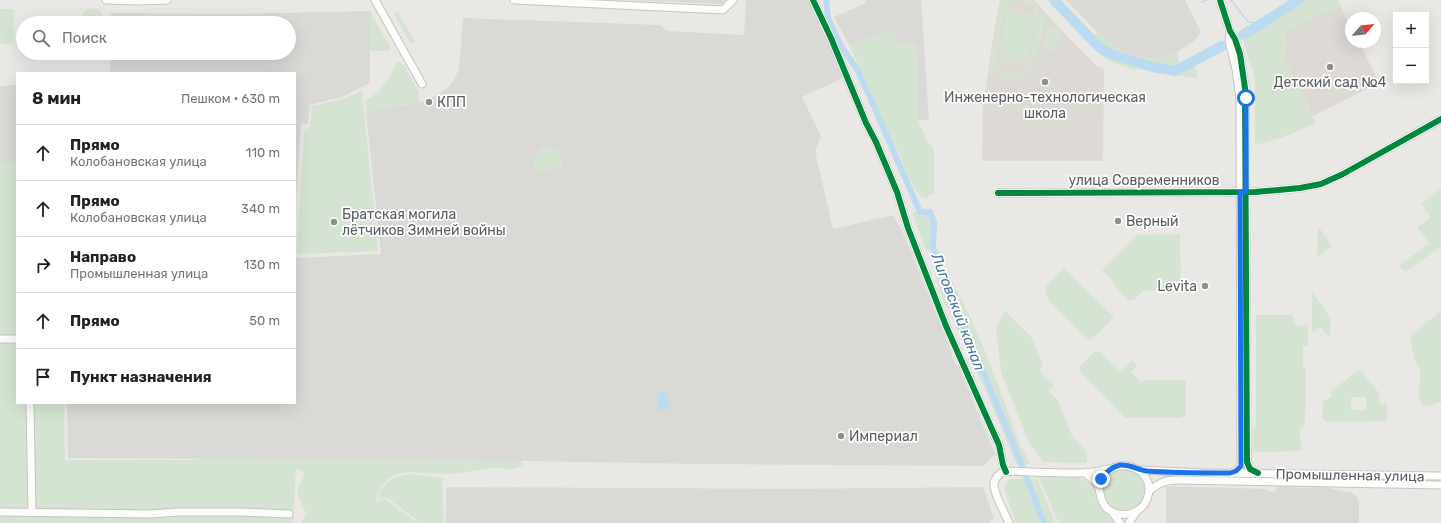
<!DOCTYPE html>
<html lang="ru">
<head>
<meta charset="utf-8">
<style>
	:root { --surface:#fff; --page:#f6f6f6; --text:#202124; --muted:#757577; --line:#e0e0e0 }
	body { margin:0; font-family:Rubik,sans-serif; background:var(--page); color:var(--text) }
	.controls { position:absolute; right:12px; top:12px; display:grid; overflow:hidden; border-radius:0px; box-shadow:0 4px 16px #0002 }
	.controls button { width:36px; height:36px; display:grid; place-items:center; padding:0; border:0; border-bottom:1px solid var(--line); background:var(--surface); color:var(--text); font:20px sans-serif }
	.compass { position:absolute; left:1345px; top:12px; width:36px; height:36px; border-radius:50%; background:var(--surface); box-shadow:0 4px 16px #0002; rotate:63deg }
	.stop { position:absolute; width:12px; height:12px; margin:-9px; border:3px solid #1a73e8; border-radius:50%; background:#fff }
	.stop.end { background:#1a73e8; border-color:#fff; box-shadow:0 1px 4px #0008 }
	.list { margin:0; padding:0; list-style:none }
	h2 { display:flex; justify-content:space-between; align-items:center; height:52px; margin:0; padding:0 16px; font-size:17px }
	h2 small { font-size:13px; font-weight:400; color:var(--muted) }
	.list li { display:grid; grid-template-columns:26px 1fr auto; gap:12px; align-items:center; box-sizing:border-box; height:56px; padding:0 16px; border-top:1px solid var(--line) }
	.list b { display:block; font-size:15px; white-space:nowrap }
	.list p { margin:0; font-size:13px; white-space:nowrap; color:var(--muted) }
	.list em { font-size:13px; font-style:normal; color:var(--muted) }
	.icon { flex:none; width:22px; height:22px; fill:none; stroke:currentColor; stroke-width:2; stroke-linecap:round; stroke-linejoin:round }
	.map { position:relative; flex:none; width:1441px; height:523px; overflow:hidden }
	.search { position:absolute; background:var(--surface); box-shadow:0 4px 16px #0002; left:16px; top:16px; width:280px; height:44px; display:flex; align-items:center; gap:10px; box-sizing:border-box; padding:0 14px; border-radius:22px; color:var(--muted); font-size:15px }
	.panel { position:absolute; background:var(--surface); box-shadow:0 4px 16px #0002; left:16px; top:72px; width:280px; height:332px; border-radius:0px }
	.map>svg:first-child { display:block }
	.industrial { fill:#dbd9d6 }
	.education { fill:#dddad5 }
	.green { fill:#d5e4d2; fill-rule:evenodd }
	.water { fill:#bcdbf0 }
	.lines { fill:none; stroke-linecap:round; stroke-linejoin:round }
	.stream { stroke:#bcdbf0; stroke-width:1.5 }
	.canal { stroke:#bcdbf0; stroke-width:6 }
	.river { stroke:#bcdbf0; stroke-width:10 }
	.minor-casing { stroke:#c4c4c4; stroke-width:9 }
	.minor { stroke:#fcfcfb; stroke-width:7 }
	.cycleway-casing { stroke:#fff; stroke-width:8 }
	.cycleway { stroke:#00873e; stroke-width:6 }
	.route { stroke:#1a73e8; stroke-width:5 }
	.poi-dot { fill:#8d8e8f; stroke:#fff; stroke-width:1.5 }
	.labels { text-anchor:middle; stroke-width:3.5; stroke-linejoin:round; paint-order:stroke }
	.poi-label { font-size:14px; fill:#5b5e61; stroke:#fff; text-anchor:start }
	.street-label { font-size:14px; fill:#5b5e61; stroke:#fff }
	.water-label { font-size:15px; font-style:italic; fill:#4a78a5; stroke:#fff }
</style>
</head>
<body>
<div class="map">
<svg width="1441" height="523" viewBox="0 0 1441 523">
	<rect width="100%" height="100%" fill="#eae8e5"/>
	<g class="industrial">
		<polygon points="631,0 725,0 725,4"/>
		<polygon points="746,0 809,0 827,37 843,78 802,97 821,136 815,151 833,229 893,215 903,233 952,353 952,357 955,364 959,368 995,454 983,466 699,464 525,461 68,458 67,403 295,403 295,258 381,254 366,112 425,101 448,88 454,80 459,69 463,18 660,25 665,29 669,31 744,35"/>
		<polygon points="866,0 921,0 929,120 918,120 916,43 898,43 891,30 849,45 834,17 866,3"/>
		<polygon points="1066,0 1185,0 1201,32 1194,41 1175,53 1160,58 1149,58 1129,55 1116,48 1096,31"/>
		<polygon points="370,11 370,83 342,97 310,105 308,124 301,124 295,214 295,73 110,73 111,53 289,53 289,23 111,23 111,13 235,14"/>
		<polygon points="17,85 17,164 0,164 0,86"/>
		<polygon points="1166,486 1266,489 1268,491 1275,492 1278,487 1316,488 1316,486 1326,487 1341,491 1351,492 1357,497 1359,503 1359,523 1166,523"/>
		<polygon points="446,487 786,489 983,487 994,519 990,521 991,523 446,523"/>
	</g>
	<g class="education">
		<polygon points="1000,0 1034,0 1066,35 1097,66 1104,69 1103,161 982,161 983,105 993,39"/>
		<polygon points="1340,5 1351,27 1351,42 1359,42 1379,83 1313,116 1285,60 1286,32"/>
	</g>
	<g class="green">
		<path d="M1002 0H1005V3L1009 0H1018L1011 2 1005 9 1036 15C1035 6 1029 2 1021 0H1031L1038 8 1040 18 1041 15 1045 16 1037 59 1033 58C1029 81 1006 87 994 67L993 74 989 73ZM1003 11 1037 17 1030 63 996 58ZM996 60 1029 65V66C1020 81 998 78 996 60Z"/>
		<polygon points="1305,0 1337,0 1340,5 1286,32 1285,60 1316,123 1281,138 1255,145 1255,78 1246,52 1243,39"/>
		<polygon points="94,8 101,11 102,23 81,23 84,19 83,13 87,9"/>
		<polygon points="0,9 12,9 14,11 13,43 0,44"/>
		<polygon points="370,11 391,48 390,51 370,51"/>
		<polygon points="395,12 398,12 415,41 414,43 410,43 394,14"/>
		<polygon points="1006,13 1035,18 1028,61 999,57"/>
		<polygon points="1048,26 1060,28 1056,51 1044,49"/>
		<polygon points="891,30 898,43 916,43 918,120 928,144 931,144 934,152 934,193 932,195 930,193 927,198 922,197 916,191 907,174 898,151 884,126 874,102 872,93 849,45"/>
		<path d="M1096 31C1118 49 1127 59 1157 58 1164 58 1171 52 1178 53V62L1195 66 1197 71 1196 78 1157 73 1140 69 1132 70 1109 61 1097 52 1093 46Z"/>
		<path d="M397 61 403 64 419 92V102L366 112 365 100C380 95 392 75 397 61Z"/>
		<polygon points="362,90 378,251 297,254 304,133 310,125 312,106 343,99"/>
		<path d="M545 147 557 149 563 163 561 167 541 172 534 169C533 159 536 152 545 147Z"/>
		<path d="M0 162H17V403H64L65 460H198L199 458 520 461H521L523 464C516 472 503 468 494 468 478 469 463 474 448 474 419 475 387 461 376 499L377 502 385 499 413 520 420 523H302L306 513 301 504 297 492 304 474 302 471 296 469 293 523H0Z"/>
		<polygon points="1441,188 1441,247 1405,272 1399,265 1430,243 1417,227 1431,217 1421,204"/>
		<polygon points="920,211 927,211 935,216 936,249 926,251 912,213"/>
		<polygon points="1318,226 1332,246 1317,257"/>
		<polygon points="1180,234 1181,290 1143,291 1133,300 1128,300 1113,284 1114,282 1102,271 1138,235"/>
		<path d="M941 256C946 274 956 289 965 306 986 350 1003 396 1019 443L1024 451 1029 463 1025 466 1017 465 1015 461 993 409 988 395 979 377 971 356 957 329 950 311 944 303 931 261V257Z"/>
		<polygon points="1064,268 1114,317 1090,341 1048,300 1045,288"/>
		<path d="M1312 292C1323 308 1336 317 1329 337L1321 327 1312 333Z"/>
		<polygon points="1006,311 1016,322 1031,336 1043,365 1039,370 1054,385 1048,391 1057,399 1072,436 1086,451 1087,463 1043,462 1029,443 1001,372 996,329 1003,313"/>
		<path d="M1441 311V403L1438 402C1430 406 1424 409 1419 399L1420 369 1415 362 1410 336Z"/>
		<polygon points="1256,315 1292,315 1296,326 1308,325 1308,346 1303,346 1303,368 1306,368 1305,427 1300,427 1301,451 1252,452 1252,427 1256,427"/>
		<polygon points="1095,351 1099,351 1120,371 1132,360 1137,366 1131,372 1141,383 1144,380 1186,380 1186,414 1181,418 1125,418 1079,370 1079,367"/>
		<path d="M1359 371 1363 373 1379 393 1380 404H1387V418L1386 421 1326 422 1323 419 1322 402 1332 396 1330 392 1356 372ZM1351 397H1366V410H1351Z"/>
		<circle cx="1124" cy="490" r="21"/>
		<path d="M410 474 442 478 444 523H421L387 498 378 500C379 482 395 477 410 474Z"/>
		<polygon points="1038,475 1071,475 1085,480 1093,489 1098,505 1115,523 1059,523"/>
		<polygon points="1037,478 1055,523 1016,523 1004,488 1006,482 1010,479"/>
	</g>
	<polygon class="water" points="664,392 667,393 669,406 668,409 662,411 659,409 656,396 659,393"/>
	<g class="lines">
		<g class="stream">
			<polyline points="1231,0 1248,22 1259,24"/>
			<polyline points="1201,2 1207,0"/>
		</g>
		<polyline class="canal" points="826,0 828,18 841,46 857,69 869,95 920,212 930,212 934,222 933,247 941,273 970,340 1019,458 1044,523"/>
		<g class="river">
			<polyline points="1054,0 1096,44 1105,51 1114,55 1153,67 1175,71 1222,46"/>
			<polyline points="1243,35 1299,0"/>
		</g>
		<g class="minor-casing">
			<g id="minor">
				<polyline points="106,0 138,1 167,0"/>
				<polyline points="375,0 422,84"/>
				<polyline points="514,0 723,10 733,0"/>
				<polyline points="813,0 831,38 866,123 876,142 897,192 908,228 946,326 999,445 1003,465 1006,472"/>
				<polyline points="1220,0 1230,31 1235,39 1240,54 1245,88 1247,462 1250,469 1258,473"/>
				<path d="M1230 31 1229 41 1236 69 1240 98 1241 462C1241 469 1237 471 1231 473"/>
				<polyline points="998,193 1255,192 1300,188 1321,184 1343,174 1441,119"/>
				<polyline points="0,339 17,339"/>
				<polyline points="30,403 32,512"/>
				<polyline points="1139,470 1204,473 1441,476"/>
				<path d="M1085 473C1090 477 1097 482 1099 489 1101 497 1101 504 1109 510 1116 515 1127 516 1135 512 1141 509 1145 505 1147 499 1160 466 1105 449 1099 489"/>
				<path d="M1149 491C1158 484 1164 480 1176 480L1441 485"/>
				<polyline points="0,512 151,514 179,512 241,512 289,514"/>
				<polyline points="1113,513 1120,523"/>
				<path d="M1009 523C1005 513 993 493 994 483 995 478 999 474 1004 472 1012 470 1021 472 1029 472 1055 472 1083 476 1109 469"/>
				<polyline points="1129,523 1136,512"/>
			</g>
		</g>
		<use href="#minor" class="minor"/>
		<g class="cycleway-casing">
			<g id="cycleway">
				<polyline points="813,0 831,38 866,123 876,142 897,192 908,228 946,326 999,445 1003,465 1006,472"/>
				<polyline points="1220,0 1230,31 1235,39 1240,54 1245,88 1247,462 1250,469 1258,473"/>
				<polyline points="998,193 1255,192 1300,188 1321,184 1343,174 1441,119"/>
			</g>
		</g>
		<use href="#cycleway" class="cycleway"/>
	</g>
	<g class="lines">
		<path class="route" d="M1101 479C1106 472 1112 467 1120 465 1130 464 1138 470 1147 471 1175 473 1203 473 1230 473L1236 471 1241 466 1240 192H1246V98"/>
	</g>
	<g class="poi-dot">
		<circle cx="1330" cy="67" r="4"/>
		<circle cx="1045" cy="82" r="4"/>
		<circle cx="429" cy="102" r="4"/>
		<circle cx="1118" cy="221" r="4"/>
		<circle cx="334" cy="222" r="4"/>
		<circle cx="1205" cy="286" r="4"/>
		<circle cx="841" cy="436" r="4"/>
	</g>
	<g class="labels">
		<g class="poi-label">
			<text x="1330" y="87" text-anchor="middle">Детский сад №4</text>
			<text x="1045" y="102" text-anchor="middle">Инженерно-технологическая<tspan x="1045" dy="16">школа</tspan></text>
			<text x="437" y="107">КПП</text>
			<text x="342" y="219">Братская могила<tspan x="342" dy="16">лётчиков Зимней войны</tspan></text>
			<text x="1126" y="226">Верный</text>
			<text x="1197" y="291" text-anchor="end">Levita</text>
			<text x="849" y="441">Империал</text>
		</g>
		<g class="street-label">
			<text x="1144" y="185">улица Современников</text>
			<text transform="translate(1350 475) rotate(1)" y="5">Промышленная улица</text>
		</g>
		<g class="water-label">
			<text transform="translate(958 312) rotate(69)" y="5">Лиговский канал</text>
		</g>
	</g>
</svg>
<div class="controls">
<button>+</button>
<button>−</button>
</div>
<svg class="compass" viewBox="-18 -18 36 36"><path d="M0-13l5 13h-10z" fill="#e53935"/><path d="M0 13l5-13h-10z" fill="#757577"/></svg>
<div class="stop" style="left:1246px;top:98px"></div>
<div class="stop end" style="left:1101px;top:479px"></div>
<div class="search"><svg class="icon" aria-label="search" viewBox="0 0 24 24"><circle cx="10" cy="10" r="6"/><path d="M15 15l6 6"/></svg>Поиск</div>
<section class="panel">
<h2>8 мин<small>Пешком · 630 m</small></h2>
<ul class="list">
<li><svg class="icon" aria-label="ahead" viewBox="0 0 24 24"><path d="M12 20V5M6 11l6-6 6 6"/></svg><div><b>Прямо</b><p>Колобановская улица</p></div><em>110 m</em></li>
<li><svg class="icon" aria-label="ahead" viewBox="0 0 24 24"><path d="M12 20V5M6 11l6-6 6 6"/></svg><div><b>Прямо</b><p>Колобановская улица</p></div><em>340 m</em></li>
<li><svg class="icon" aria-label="right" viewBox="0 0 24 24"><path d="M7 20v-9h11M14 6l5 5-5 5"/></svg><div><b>Направо</b><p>Промышленная улица</p></div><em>130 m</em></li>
<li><svg class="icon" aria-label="ahead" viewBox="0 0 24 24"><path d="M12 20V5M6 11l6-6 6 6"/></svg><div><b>Прямо</b></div><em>50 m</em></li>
<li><svg class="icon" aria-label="arrive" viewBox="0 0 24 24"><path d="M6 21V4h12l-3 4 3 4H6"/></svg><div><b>Пункт назначения</b></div></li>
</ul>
</section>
</div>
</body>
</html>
